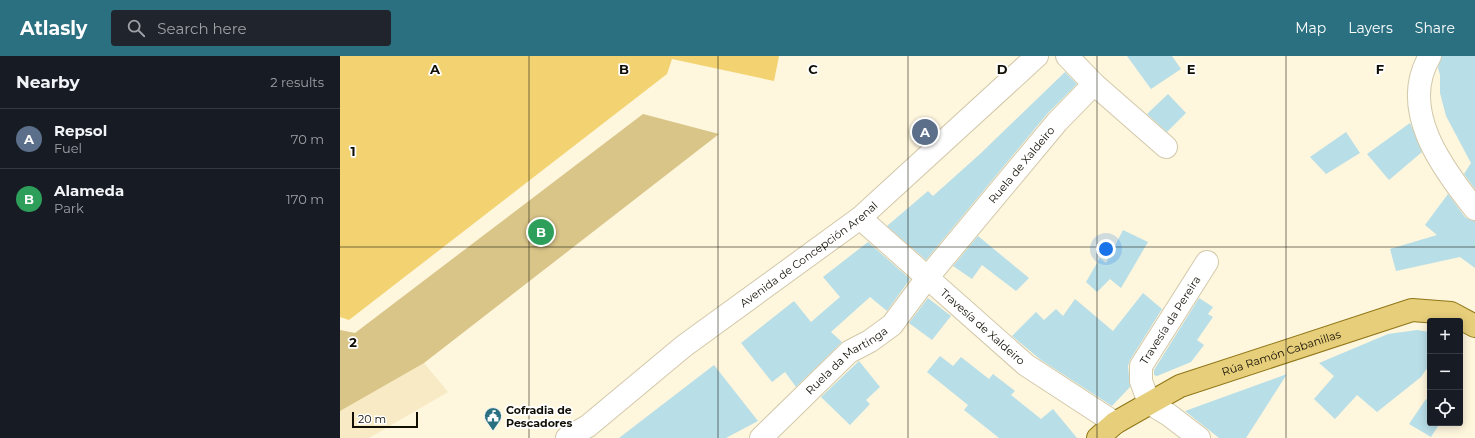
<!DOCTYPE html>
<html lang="en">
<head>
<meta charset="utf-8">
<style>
	:root { --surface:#171b24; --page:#20242c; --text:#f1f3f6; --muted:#9ea1a6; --line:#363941; --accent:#2b7080 }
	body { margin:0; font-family:Montserrat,sans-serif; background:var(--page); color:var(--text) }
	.controls { position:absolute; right:12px; bottom:12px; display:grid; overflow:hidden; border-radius:4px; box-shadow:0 2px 10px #0003 }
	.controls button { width:36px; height:36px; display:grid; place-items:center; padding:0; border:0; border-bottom:1px solid var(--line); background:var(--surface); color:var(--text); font:20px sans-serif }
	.scale { position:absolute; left:12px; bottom:10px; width:66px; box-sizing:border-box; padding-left:4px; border:2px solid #110e04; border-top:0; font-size:11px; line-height:14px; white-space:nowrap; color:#110e04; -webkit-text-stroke:3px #fff; paint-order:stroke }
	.you { position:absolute; left:766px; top:193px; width:14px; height:14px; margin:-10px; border:3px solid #fff; border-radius:50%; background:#1a73e8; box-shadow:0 0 0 6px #1a73e833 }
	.badge { display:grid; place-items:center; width:26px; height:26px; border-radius:50%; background:var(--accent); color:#fff; font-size:13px; font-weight:700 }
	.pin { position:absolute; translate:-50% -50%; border:2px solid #fff; box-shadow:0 1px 4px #0006 }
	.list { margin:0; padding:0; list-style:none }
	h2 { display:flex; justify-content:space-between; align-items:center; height:52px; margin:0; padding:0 16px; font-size:17px }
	h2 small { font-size:13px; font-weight:400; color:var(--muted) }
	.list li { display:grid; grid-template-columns:26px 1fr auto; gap:12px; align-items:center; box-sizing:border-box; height:60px; padding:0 16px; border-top:1px solid var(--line) }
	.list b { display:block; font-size:15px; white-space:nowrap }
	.list p { margin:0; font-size:13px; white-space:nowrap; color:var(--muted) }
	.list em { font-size:13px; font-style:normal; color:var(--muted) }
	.icon { flex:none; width:22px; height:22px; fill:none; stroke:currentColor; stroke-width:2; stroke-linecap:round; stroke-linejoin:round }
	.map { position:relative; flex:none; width:1135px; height:382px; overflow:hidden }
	header { display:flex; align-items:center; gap:24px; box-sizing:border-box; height:56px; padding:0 20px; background:var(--accent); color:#fff }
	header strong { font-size:19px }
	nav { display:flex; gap:22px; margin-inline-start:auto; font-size:14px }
	.search { width:280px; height:36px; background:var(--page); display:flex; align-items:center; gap:10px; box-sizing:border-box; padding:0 14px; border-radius:4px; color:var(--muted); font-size:15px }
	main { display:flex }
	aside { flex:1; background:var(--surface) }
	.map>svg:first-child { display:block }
	.built { fill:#f7eac4 }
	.green { fill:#d9c588 }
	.water { fill:#f3d371 }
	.building { fill:#b8dee8 }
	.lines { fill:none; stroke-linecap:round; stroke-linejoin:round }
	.minor-casing { stroke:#d2c8aa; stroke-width:24 }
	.major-casing { stroke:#907617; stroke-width:24 }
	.minor { stroke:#fff; stroke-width:22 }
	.major { stroke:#e6ce7a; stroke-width:22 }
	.grid { fill:none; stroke:#110e04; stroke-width:1; stroke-opacity:0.55 }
	.labels { text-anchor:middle; stroke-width:3.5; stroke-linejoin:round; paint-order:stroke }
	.street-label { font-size:11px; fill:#110e04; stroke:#fff }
	.poi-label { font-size:11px; font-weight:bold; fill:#110e04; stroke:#fff; text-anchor:start }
	.grid-label { font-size:13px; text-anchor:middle; font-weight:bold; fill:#110e04; stroke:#fff; stroke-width:3.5; stroke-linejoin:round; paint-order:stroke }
</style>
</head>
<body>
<header>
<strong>Atlasly</strong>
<div class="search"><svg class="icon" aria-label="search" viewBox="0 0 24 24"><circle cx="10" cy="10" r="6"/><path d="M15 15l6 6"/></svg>Search here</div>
<nav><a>Map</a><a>Layers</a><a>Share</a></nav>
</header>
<main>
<aside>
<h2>Nearby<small>2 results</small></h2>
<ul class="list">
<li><span class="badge" style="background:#5c6f8a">A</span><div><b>Repsol</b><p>Fuel</p></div><em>70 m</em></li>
<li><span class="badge" style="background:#2e9e5b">B</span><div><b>Alameda</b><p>Park</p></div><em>170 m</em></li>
</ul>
</aside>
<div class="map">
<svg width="1135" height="382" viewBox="0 0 1135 382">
	<rect width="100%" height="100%" fill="#fef6dd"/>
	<polygon class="built" points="0,274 15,277 84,307 108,336 29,382 0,382"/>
	<polygon class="green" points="303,58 379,78 84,307 0,355 0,274 15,277"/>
	<polygon class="water" points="0,0 439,0 434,25 332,3 327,18 9,264 0,261"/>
	<g class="building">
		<polygon points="787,0 832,0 841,13 811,33"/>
		<polygon points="1102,0 1135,0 1135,133 1124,118 1131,107 1106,60 1100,37 1100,19 1098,12"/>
		<polygon points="725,16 737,28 707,58 586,204 547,170 588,135 593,140 640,98"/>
		<polygon points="828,38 846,57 827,76 807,58"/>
		<polygon points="1070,67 1082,96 1049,124 1027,98"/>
		<polygon points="1006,76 1020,97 986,118 970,101"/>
		<polygon points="1108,138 1125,161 1130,164 1135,165 1135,212 1120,201 1056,215 1050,193 1097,179 1085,169"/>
		<polygon points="783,174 808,186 781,232 770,223 757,236 746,226 760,202 766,207"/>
		<polygon points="638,180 689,222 676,235 642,209 632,223 613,210"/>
		<polygon points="528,186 570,223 547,255 530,241 491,276 502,286 456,331 445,316 432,326 401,287 454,245 471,266 500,241 483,221"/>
		<polygon points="803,237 822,253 790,304 788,310 790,331 772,350 701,304 672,280 696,256 704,264 716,253 723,260 735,243 773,275"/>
		<polygon points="588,242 611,260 592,284 569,267"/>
		<polygon points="859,242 873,251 868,258 873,261 857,284 864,289 851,306 817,320 814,319 814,314"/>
		<polygon points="1077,274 1090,276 1090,308 1081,321 1037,356 1017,339 995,363 974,343 994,320 979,307 1048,278"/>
		<polygon points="600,300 613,310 621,301 649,323 653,318 675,335 671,339 701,363 713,353 737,382 659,382 624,354 628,349 587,316"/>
		<polygon points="519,305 540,331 526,344 530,348 510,369 481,341"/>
		<polygon points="374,309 418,365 386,382 279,382"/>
		<polygon points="947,318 906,382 879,382 845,355"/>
		<polygon points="1086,343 1090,346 1090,367 1100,367 1091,381 1069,368"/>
	</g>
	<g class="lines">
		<g class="minor-casing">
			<g id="minor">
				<path d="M1090 0C1058 53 1102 112 1135 153"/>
				<polyline points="754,28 826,91"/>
				<path id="s1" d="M520 162 686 309 775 367"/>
				<path id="s2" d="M227 382 248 370 344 290 520 162 697 0"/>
				<path id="s3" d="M421 382 509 296 530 285 552 269 587 222 717 66 754 28 727 0"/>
				<path id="s4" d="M859 382 829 359 809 347 801 325V310L867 206"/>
			</g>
		</g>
		<g class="major-casing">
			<g id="major">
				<path id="s5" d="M758 382 775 367 840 330 1072 254 1111 257 1135 270"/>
			</g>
		</g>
		<use href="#minor" class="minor"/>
		<use href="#major" class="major"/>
	</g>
	<path class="grid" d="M189 0V382M378 0V382M568 0V382M757 0V382M946 0V382M0 191H1135"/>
	<defs>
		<g id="civic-pin" transform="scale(0.9)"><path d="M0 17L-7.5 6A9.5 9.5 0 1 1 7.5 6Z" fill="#2b7080" stroke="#fff"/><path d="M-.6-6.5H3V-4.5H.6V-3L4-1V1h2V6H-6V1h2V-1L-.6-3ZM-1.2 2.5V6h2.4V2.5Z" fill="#fff"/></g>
	</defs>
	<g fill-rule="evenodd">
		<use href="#civic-pin" x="153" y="360"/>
	</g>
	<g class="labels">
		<g class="street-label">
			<text dy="4" stroke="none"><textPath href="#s3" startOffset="380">Ruela de Xaldeiro</textPath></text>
			<text dy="4" stroke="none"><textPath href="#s2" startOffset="304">Avenida de Concepción Arenal</textPath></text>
			<text dy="4" stroke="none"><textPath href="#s4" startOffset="154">Travesía da Pereira</textPath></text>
			<text dy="4" stroke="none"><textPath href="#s1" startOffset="164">Travesía de Xaldeiro</textPath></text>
			<text dy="4" stroke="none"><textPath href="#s5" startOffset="204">Rúa Ramón Cabanillas</textPath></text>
			<text dy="4" stroke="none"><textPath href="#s3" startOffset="116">Ruela da Martinga</textPath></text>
		</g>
		<g class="poi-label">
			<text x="166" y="358">Cofradia de<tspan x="166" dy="13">Pescadores</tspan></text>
		</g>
	</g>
	<g class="grid-label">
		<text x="95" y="18">A</text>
		<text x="284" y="18">B</text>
		<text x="473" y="18">C</text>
		<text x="662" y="18">D</text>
		<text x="851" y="18">E</text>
		<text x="1040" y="18">F</text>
		<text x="13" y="100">1</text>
		<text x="13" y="291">2</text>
	</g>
</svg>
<div class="controls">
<button>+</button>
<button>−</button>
<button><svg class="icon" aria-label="locate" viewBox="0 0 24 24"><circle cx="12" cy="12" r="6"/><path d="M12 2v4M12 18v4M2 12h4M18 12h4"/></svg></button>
</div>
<div class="scale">20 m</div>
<div class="you"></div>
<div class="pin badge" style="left:585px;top:76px;background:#5c6f8a">A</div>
<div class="pin badge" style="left:201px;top:176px;background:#2e9e5b">B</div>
</div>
</main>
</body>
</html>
